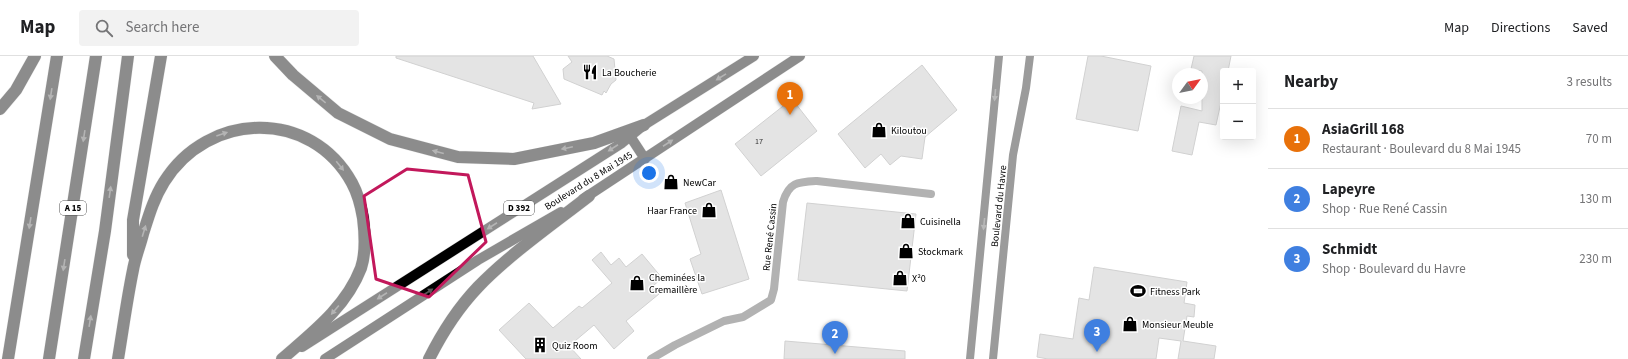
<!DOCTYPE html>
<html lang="en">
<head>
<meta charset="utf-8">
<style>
	:root { --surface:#fff; --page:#f2f2f2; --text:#202124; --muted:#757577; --line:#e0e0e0; --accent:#1a73e8 }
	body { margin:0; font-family:"Source Sans 3",sans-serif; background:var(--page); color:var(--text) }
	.controls { position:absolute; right:12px; top:12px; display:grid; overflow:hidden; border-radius:4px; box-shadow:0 4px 16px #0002 }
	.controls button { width:36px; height:36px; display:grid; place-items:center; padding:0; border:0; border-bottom:1px solid var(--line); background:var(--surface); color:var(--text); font:20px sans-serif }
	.compass { position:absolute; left:1172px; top:12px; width:36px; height:36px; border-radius:50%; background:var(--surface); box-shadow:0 4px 16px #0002; rotate:57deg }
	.you { position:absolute; left:649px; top:117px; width:14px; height:14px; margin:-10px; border:3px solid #fff; border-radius:50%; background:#1a73e8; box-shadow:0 0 0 6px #1a73e833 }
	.badge { display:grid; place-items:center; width:26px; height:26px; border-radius:50%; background:var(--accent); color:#fff; font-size:13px; font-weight:700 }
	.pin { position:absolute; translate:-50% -33px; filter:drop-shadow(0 1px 2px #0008) }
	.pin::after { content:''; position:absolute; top:21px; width:14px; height:12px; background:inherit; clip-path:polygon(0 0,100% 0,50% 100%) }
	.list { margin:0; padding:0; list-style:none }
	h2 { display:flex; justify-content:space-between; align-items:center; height:52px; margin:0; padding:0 16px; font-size:17px }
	h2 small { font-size:13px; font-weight:400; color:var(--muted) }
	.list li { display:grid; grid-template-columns:26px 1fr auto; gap:12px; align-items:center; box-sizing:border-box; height:60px; padding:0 16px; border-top:1px solid var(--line) }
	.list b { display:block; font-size:15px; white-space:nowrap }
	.list p { margin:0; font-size:13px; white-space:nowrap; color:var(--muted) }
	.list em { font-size:13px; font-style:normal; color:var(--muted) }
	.icon { flex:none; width:22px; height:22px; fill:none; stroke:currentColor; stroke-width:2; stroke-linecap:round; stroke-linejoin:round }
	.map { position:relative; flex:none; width:1268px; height:303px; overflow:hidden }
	header { display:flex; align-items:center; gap:24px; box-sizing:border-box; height:56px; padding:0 20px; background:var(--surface); border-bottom:1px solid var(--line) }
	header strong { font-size:19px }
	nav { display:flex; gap:22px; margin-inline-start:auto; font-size:14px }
	.search { width:280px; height:36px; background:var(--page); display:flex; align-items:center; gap:10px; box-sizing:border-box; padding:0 14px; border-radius:4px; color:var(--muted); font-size:15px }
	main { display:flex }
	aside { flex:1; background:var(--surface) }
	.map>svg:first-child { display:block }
	.building { fill:#c4c4c4; stroke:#999 }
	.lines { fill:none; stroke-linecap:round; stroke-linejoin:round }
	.primary-casing { stroke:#dbdbdb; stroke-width:11 }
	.highway-casing { stroke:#dbdbdb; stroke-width:13 }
	.street { stroke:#555; stroke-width:8 }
	.secondary { stroke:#222; stroke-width:8 }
	.primary { stroke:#000; stroke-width:10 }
	.highway { stroke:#000; stroke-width:12 }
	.oneway { fill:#595959 }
	.oneway2 { fill:#646464 }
	.marked { fill:none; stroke:#c2185b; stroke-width:3; stroke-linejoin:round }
	.labels { text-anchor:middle; stroke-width:3; stroke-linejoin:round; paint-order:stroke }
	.number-label { font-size:8px; fill:#313131 }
	.shield { fill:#fff; stroke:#4c4c4c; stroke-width:1 }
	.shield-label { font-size:9px; font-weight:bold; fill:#000 }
	.poi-label { font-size:10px; fill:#000; stroke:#fff; text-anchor:start }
	.street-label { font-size:10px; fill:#000; stroke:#fff }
</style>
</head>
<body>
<header>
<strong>Map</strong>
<div class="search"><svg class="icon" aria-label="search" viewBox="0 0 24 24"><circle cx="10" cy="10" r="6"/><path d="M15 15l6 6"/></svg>Search here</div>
<nav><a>Map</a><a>Directions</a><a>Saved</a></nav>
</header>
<main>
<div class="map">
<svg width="1268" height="303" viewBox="0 0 1268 303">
	<rect width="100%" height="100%" fill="#fff"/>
	<g class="building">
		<polygon points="396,0 533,0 561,48 532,53 534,47 396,2"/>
		<polygon points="568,0 607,0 614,3 616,24 611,28 606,37 604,35 602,39 564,23 563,13 572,6"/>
		<polygon points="1088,0 1101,0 1151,10 1138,75 1076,63"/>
		<polygon points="1194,0 1231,0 1228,15 1223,15 1223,37 1216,69 1199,66 1192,99 1172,95 1181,50 1202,55 1202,15 1191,13"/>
		<polygon points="922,9 957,54 925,81 922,103 901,100 890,109 881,98 865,112 838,78"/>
		<polygon points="792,43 817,75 761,120 735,88"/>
		<polygon points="721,134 749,223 702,238 690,203 701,198 685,147"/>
		<polygon points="807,147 916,158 907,235 798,224"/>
		<polygon points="601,196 611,209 619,202 626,211 642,198 662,222 653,230 659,238 626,265 634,275 614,293 594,269 569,290 581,303 526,303 499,274 529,247 553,272 579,250 582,252 612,227 592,204"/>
		<polygon points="1094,211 1187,226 1184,247 1195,249 1194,261 1187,260 1183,285 1216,290 1214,303 1178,303 1181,285 1159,282 1156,303 1048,303 1037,301 1040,278 1073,283 1079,242 1089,244"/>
		<polygon points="785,285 905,295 905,303 784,303"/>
	</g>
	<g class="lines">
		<g class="primary-casing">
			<g id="primary">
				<polyline points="630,80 645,103"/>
				<polyline points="583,143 800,0"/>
				<polyline points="302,291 622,87 644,69 754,0"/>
				<polyline points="325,303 478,204 561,156"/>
			</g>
		</g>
		<g class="highway-casing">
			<g id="highway">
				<polyline points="275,0 293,19 338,57 390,83 458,101 514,103 594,87 644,69"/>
				<polyline points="0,53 16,34 35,0"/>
				<polyline points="133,199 133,164 161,0"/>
				<polyline points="8,303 57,0"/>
				<polyline points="49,303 96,0"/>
				<polyline points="84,303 105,175 128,0"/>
				<path d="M118 303C123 273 127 243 133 214 135 202 140 190 143 178 149 159 154 142 164 126 208 55 311 52 352 127 358 138 361 150 363 162 365 178 366 197 361 212 346 251 313 276 282 303"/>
				<path d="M429 303C442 277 458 252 478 231 510 198 553 168 589 140"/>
			</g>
		</g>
		<path class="street" d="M651 303 675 289 724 265 743 261 771 244 774 233 783 146C789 126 798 126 817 125L931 138"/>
		<g class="secondary">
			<polyline points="970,303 999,0"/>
			<polyline points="993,303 1013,99 1026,32 1030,0"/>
		</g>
		<use href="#primary" class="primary"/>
		<use href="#highway" class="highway"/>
	</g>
	<defs><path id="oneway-solid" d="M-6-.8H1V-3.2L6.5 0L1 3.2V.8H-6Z"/></defs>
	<g class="oneway">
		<use href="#oneway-solid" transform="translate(721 21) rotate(148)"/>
		<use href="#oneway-solid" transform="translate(51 38) rotate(99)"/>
		<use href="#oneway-solid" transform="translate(321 43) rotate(-141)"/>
		<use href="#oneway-solid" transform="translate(222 78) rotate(-19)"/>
		<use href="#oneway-solid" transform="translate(84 80) rotate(99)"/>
		<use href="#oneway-solid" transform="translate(668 87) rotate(-33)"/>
		<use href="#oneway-solid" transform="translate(567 92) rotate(168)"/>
		<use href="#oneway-solid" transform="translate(613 92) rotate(147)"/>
		<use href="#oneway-solid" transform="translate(438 96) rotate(-165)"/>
		<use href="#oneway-solid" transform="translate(340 110) rotate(51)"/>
		<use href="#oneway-solid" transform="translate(110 136) rotate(-82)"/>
		<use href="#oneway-solid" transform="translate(30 167) rotate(99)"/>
		<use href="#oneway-solid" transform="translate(492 170) rotate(147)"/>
		<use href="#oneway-solid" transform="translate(144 175) rotate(-73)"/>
		<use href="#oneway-solid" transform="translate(64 209) rotate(99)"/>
		<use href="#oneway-solid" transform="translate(428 236) rotate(-33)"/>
		<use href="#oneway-solid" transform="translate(382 240) rotate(147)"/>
		<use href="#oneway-solid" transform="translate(335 254) rotate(130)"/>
		<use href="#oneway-solid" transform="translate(90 265) rotate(-81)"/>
	</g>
	<g class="oneway2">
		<use href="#oneway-solid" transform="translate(995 39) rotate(95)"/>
		<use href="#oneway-solid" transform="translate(984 168) rotate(96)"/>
	</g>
	<path d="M0 0H1268V303H0ZM407 113 468 119 486 186 429 241 376 223 364 140Z" fill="#fff" fill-opacity=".55" fill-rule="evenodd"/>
	<path class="marked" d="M407 113 468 119 486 186 429 241 376 223 364 140Z"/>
	<defs>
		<g id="restaurant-bare" transform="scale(1.2)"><path d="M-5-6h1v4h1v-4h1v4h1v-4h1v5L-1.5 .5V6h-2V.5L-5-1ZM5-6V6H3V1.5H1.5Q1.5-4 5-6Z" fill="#000" stroke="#fff" stroke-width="2.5" paint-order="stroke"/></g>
		<g id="shop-bare" transform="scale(1.2)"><path d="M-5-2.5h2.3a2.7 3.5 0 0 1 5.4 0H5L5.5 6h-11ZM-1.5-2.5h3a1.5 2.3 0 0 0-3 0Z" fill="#000" stroke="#fff" stroke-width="2.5" paint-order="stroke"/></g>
		<g id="stadium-bare" transform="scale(1.2)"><path d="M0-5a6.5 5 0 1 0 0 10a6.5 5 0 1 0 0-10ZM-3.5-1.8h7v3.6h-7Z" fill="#000" stroke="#fff" stroke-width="2.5" paint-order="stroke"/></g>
		<g id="building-bare" transform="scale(1.2)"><path d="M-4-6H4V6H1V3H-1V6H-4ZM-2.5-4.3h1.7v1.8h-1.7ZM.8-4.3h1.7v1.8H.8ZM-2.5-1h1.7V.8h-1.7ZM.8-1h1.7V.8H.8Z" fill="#000" stroke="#fff" stroke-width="2.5" paint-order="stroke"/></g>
	</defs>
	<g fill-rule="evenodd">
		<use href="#restaurant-bare" x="590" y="16"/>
		<use href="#shop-bare" x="879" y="74"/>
		<use href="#shop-bare" x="671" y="126"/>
		<use href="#shop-bare" x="709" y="154"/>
		<use href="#shop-bare" x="908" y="165"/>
		<use href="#shop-bare" x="906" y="195"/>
		<use href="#shop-bare" x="900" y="222"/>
		<use href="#shop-bare" x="637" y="227"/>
		<use href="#stadium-bare" x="1138" y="235"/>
		<use href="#shop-bare" x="1130" y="268"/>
		<use href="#building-bare" x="540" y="289"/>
	</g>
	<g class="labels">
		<g class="number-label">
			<text x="759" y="88">17</text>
		</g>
		<g class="shield">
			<rect x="60" y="145" width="26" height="14" rx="3"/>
			<rect x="504" y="145" width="30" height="14" rx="3"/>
		</g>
		<g class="shield-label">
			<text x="73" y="155">A 15</text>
			<text x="519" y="155">D 392</text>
		</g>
		<g class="poi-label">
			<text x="602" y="20">La Boucherie</text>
			<text x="891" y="78">Kiloutou</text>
			<text x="683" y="130">NewCar</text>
			<text x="697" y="158" text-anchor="end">Haar France</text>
			<text x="920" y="169">Cuisinella</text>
			<text x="918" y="199">Stockmark</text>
			<text x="649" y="225">Cheminées la<tspan x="649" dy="12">Cremaillère</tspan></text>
			<text x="912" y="226">X²0</text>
			<text x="1150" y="239">Fitness Park</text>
			<text x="1142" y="272">Monsieur Meuble</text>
			<text x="552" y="293">Quiz Room</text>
		</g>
		<g class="street-label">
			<text transform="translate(588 124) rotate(-32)" y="4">Boulevard du 8 Mai 1945</text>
			<text transform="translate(998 150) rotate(-84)" y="4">Boulevard du Havre</text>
			<text transform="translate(769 181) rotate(-84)" y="4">Rue René Cassin</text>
		</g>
	</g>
</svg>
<div class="controls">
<button>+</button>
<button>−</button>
</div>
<svg class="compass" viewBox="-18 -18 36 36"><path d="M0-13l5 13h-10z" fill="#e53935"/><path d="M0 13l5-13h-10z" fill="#757577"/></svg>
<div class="you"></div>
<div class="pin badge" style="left:790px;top:59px;background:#e8710a">1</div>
<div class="pin badge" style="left:835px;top:298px;background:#3f7fe0">2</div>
<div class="pin badge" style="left:1097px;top:296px;background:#3f7fe0">3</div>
</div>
<aside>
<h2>Nearby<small>3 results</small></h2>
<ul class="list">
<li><span class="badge" style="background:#e8710a">1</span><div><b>AsiaGrill 168</b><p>Restaurant · Boulevard du 8 Mai 1945</p></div><em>70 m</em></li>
<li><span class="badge" style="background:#3f7fe0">2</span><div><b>Lapeyre</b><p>Shop · Rue René Cassin</p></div><em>130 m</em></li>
<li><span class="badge" style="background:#3f7fe0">3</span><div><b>Schmidt</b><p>Shop · Boulevard du Havre</p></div><em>230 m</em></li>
</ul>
</aside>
</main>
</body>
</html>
